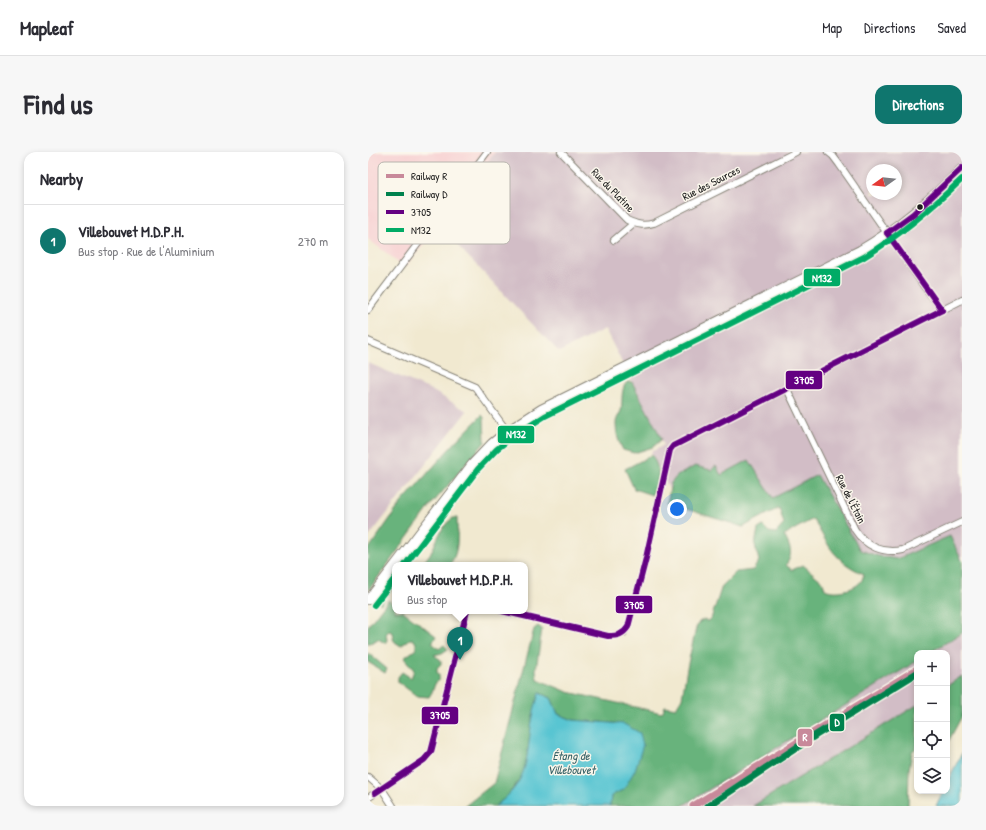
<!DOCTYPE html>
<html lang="en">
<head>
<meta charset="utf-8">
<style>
	:root { --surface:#fff; --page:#f7f7f7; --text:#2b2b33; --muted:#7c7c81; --line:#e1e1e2; --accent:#0f766e }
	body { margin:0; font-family:"Patrick Hand",sans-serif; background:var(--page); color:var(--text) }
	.controls { position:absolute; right:12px; bottom:12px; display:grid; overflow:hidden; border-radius:8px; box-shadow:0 2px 6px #0003 }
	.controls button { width:36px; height:36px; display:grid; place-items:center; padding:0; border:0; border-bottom:1px solid var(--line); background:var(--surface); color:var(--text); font:20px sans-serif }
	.compass { position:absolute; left:498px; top:12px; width:36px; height:36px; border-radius:50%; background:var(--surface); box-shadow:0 2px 6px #0003; rotate:255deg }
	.you { position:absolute; left:309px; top:357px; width:14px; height:14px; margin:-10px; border:3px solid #fff; border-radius:50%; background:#1a73e8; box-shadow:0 0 0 6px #1a73e833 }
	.badge { display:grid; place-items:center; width:26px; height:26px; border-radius:50%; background:var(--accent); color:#fff; font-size:13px; font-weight:700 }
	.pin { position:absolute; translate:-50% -33px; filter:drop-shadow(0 1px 2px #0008) }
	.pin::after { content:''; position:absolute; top:21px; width:14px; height:12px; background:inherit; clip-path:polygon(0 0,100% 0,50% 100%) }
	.popup { position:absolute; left:24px; top:410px; width:136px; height:52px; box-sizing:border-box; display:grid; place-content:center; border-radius:8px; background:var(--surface); filter:drop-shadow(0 1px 3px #0005); font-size:13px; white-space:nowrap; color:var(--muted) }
	.popup b { font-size:15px; color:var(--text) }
	.popup::after { content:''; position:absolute; left:50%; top:100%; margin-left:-8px; border:8px solid transparent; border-top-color:var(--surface) }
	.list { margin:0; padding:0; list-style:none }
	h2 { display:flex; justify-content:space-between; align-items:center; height:52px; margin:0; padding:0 16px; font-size:17px }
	h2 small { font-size:13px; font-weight:400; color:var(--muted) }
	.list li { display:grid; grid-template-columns:26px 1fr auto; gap:12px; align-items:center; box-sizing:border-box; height:72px; padding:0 16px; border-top:1px solid var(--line) }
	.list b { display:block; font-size:15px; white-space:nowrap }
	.list p { margin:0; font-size:13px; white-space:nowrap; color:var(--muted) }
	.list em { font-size:13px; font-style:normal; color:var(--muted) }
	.icon { flex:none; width:22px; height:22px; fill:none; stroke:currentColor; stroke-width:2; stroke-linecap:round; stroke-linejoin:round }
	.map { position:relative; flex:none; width:594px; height:654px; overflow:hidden; border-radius:12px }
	header { display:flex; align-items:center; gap:24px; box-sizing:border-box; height:56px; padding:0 20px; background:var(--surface); border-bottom:1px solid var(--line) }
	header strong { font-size:19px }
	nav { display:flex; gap:22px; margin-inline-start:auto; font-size:14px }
	.intro { display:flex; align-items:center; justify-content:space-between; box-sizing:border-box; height:96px; padding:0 24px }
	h1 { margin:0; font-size:28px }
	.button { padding:10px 18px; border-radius:12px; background:var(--accent); color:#fff; font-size:14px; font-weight:700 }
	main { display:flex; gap:24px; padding:0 24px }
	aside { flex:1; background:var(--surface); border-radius:12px; box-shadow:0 2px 6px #0003 }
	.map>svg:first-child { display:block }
	.built { fill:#f7cfd1 }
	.industrial { fill:#d2bdc6; fill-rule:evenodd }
	.forest { fill:#67b37c; stroke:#42684c; fill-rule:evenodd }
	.water { fill:#59c5d2; stroke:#3a7077 }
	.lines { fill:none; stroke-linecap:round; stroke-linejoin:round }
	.minor-casing { stroke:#868276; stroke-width:8 }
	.tertiary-casing { stroke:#868276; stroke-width:10 }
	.minor { stroke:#fff; stroke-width:6 }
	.tertiary { stroke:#fff; stroke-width:8 }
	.bus-1-casing { stroke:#fbf7ec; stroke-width:9 }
	.bus-2-casing { stroke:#fbf7ec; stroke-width:9 }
	.bus-1 { stroke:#640082; stroke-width:6 }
	.bus-2 { stroke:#00ab66; stroke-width:6 }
	.rail-1-casing { stroke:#fbf7ec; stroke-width:10 }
	.rail-2-casing { stroke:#fbf7ec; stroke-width:10 }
	.rail-1 { stroke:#c8899a; stroke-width:7 }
	.rail-2 { stroke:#00824e; stroke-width:7 }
	.bus-dot { fill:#1c1c1c; stroke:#fbf7ec; stroke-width:1.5 }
	.labels { text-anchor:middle; stroke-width:3; stroke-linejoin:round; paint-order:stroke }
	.street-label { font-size:11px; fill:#1c1c1c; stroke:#fbf7ec }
	.water-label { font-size:12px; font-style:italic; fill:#346065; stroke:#fbf7ec }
	.key { fill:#fbf7ec; stroke:#b8b5ae; stroke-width:1 }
	.key-label { font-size:11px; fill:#1c1c1c }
	.line-badge { stroke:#fbf7ec; stroke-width:1.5 }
	.badge-label { font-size:11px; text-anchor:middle; font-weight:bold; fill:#fff }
</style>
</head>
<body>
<header>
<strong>Mapleaf</strong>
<nav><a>Map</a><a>Directions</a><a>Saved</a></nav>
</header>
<div class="intro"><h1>Find us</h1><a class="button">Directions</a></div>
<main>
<aside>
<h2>Nearby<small></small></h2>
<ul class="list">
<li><span class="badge">1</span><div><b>Villebouvet M.D.P.H.</b><p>Bus stop · Rue de l'Aluminium</p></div><em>270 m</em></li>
</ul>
</aside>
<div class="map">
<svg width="594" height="654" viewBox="0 0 594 654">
	<rect width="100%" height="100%" fill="#fbf7ec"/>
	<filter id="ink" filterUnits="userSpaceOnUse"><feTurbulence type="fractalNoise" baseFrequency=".025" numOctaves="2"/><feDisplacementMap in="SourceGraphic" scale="8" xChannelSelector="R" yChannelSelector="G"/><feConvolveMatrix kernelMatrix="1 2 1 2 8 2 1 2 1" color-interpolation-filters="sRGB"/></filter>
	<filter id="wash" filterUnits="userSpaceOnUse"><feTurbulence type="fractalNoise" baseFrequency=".012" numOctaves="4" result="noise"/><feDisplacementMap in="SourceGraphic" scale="16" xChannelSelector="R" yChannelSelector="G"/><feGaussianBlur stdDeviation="0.9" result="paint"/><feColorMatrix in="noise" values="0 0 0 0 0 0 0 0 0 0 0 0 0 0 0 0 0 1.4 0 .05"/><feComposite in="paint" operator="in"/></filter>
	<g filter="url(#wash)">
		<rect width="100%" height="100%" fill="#f1e9d0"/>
		<polygon class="built" points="2,0 127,0 71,74 37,115 0,87 0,3"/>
		<g class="industrial">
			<path d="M127 0H594V409L582 384 529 407 510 404 492 398 478 375 405 346 381 309 353 323 335 316 327 315 309 324 303 331 302 339 283 300 296 293 237 177 191 200 71 74ZM504 18H528V42H504Z"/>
			<polygon points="0,211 63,238 99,259 0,386"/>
			<polygon points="594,481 594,524 579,534 579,501 561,501"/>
			<polygon points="549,509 549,553 534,562 385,654 314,654"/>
		</g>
		<g class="forest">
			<path d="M259 230H264L294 287 285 295 266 301 255 298C250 289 248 281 248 271 248 267 251 263 253 259 255 250 252 237 259 230Z"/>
			<polygon points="114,263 116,266 117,290 64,352 0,439 0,398 33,351 82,296"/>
			<path d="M284 303C293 320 292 325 284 343L266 337 257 317Z"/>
			<path d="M381 308 405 346 449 323 492 398 510 404 529 407 582 384 594 409V481L561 501H549V509L314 654H242L243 644 256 637V572L205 568 190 562 183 546 172 541 165 564 159 605 155 623 138 646 127 654H97L126 631 166 477 170 474 174 477 168 518 169 527 200 540 294 561 297 554 308 556 314 546 319 516 328 476 331 470 337 467 339 470 343 467 354 434 368 420 385 418 391 409 387 393 390 377 395 374 401 380 408 381 416 372 411 356 375 375 299 351 303 331 309 324 327 314 343 318 348 314 353 323ZM445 367C461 394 466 409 496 422 495 424 495 426 494 428 488 438 467 442 457 437L455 430 435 413 424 418 418 413C426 401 422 395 416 383Z"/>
			<path d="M85 366H89C89 381 92 401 81 413H51C69 403 67 377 85 366Z"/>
			<polygon points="27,420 27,437 21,440 13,452 6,446"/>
			<polygon points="20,448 27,453 27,459 35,459 68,484 64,491 71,497 76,493 80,497 74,501 66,503 73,508 73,512 69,516 69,520 71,523 71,527 67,532 64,540 61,545 49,544 30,530 30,525 34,520 43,526 46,518 36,506 48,497 48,491 45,487 42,487 33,494 27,490 25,487 26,483 24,480 21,479 18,482 19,488 17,491 10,487 0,492 0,474"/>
			<polygon points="0,501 19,517 17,521 0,510"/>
			<polygon points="594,524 594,564 579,592 579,534"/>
			<polygon points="549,553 549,595 544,600 541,618 540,654 385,654"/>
		</g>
		<g class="water">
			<path d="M171 541 183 546 190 562 205 568 256 572 272 581 275 593 267 618 256 637 243 644 242 654H127C164 628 157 603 165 564 166 556 169 549 171 541Z"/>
			<polygon points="594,601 594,654 568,654 575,639 579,639 579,630"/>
		</g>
	</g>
	<g filter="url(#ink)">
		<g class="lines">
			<g class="minor-casing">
				<g id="minor">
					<path d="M193 0 259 68C269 73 276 74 286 71L428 0"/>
					<polyline points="460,0 465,4 471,12 555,133 574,158"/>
					<polyline points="246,88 266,71"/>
					<polyline points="0,158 119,0"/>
					<polyline points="0,189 107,235 139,279"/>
					<path d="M419 237 487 378C498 395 516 402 535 398L594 370"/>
					<polyline points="134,459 240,484 246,484 256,481 260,475 278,406 302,298 305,294 391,250 419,237 594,148"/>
					<polyline points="0,625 14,637 25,654"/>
					<polyline points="0,646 56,608 63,600 99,459"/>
				</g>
			</g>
			<g class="tertiary-casing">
				<path id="tertiary" d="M0 448 104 312 124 291 139 279 173 257 492 98C530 76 562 47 594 16"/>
			</g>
			<use href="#minor" class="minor"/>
			<use href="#tertiary" class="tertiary"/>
			<g class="bus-1-casing">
				<g id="bus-1">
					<polyline points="519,81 545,62 594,16"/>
					<polyline points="519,81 574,158"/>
					<path d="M134 459 240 484C249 484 255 483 260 475L278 406 302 298 305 294 574 158"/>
					<polyline points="7,641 56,608 63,600 99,459"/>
				</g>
			</g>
			<g class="bus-2-casing">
				<g id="bus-2">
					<path d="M37 413 110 317 129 297 144 285 177 264 496 105C532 83 564 56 594 27"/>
					<polyline points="6,453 27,426"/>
				</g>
			</g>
			<use href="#bus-1" class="bus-1"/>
			<use href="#bus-2" class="bus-2"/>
			<g class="rail-1-casing">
				<polyline id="rail-1" points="325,654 549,517"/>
			</g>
			<g class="rail-2-casing">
				<polyline id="rail-2" points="340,654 448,583 549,521"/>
			</g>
			<use href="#rail-1" class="rail-1"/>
			<use href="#rail-2" class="rail-2"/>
		</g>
	</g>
	<circle class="bus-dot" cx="552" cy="55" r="3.5"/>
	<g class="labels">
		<g class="street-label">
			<text transform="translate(343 31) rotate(-27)" y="4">Rue des Sources</text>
			<text transform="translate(245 38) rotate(46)" y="4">Rue du Platine</text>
			<text transform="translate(483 347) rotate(63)" y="4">Rue de l'Étain</text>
		</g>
		<g class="water-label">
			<text x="203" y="608">Étang de<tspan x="203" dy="14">Villebouvet</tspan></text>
		</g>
	</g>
	<rect x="10" y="10" width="132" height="82" rx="6" class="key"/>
	<rect x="18" y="22" width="18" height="4" fill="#c8899a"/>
	<rect x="18" y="40" width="18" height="4" fill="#00824e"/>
	<rect x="18" y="58" width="18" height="4" fill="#640082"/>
	<rect x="18" y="76" width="18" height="4" fill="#00ab66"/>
	<g class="key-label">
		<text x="43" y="28">Railway R</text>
		<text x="43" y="46">Railway D</text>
		<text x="43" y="64">3705</text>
		<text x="43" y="82">N132</text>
	</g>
	<g class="line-badge">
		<rect x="435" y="116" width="38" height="19" rx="4" fill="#00ab66"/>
		<rect x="417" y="218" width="38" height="20" rx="4" fill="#640082"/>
		<rect x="129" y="273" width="38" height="19" rx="4" fill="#00ab66"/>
		<rect x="247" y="443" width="38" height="19" rx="4" fill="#640082"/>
		<rect x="53" y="554" width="38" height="19" rx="4" fill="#640082"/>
		<rect x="461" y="561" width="16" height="19" rx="4" fill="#00824e"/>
		<rect x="429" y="576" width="16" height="19" rx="4" fill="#c8899a"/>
	</g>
	<g class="badge-label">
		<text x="454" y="130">N132</text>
		<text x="436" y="232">3705</text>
		<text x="148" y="286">N132</text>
		<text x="266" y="457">3705</text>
		<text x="72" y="567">3705</text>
		<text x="469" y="574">D</text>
		<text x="437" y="589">R</text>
	</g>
</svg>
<div class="controls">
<button>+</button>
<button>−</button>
<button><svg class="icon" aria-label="locate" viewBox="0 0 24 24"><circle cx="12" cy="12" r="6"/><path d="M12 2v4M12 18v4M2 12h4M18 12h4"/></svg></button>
<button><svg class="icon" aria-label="layers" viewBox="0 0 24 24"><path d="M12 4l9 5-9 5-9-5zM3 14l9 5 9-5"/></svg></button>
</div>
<svg class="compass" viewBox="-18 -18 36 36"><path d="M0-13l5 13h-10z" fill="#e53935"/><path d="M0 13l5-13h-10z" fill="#7c7c81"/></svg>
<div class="you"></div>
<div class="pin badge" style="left:92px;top:508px">1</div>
<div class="popup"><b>Villebouvet M.D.P.H.</b>Bus stop</div>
</div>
</main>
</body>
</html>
